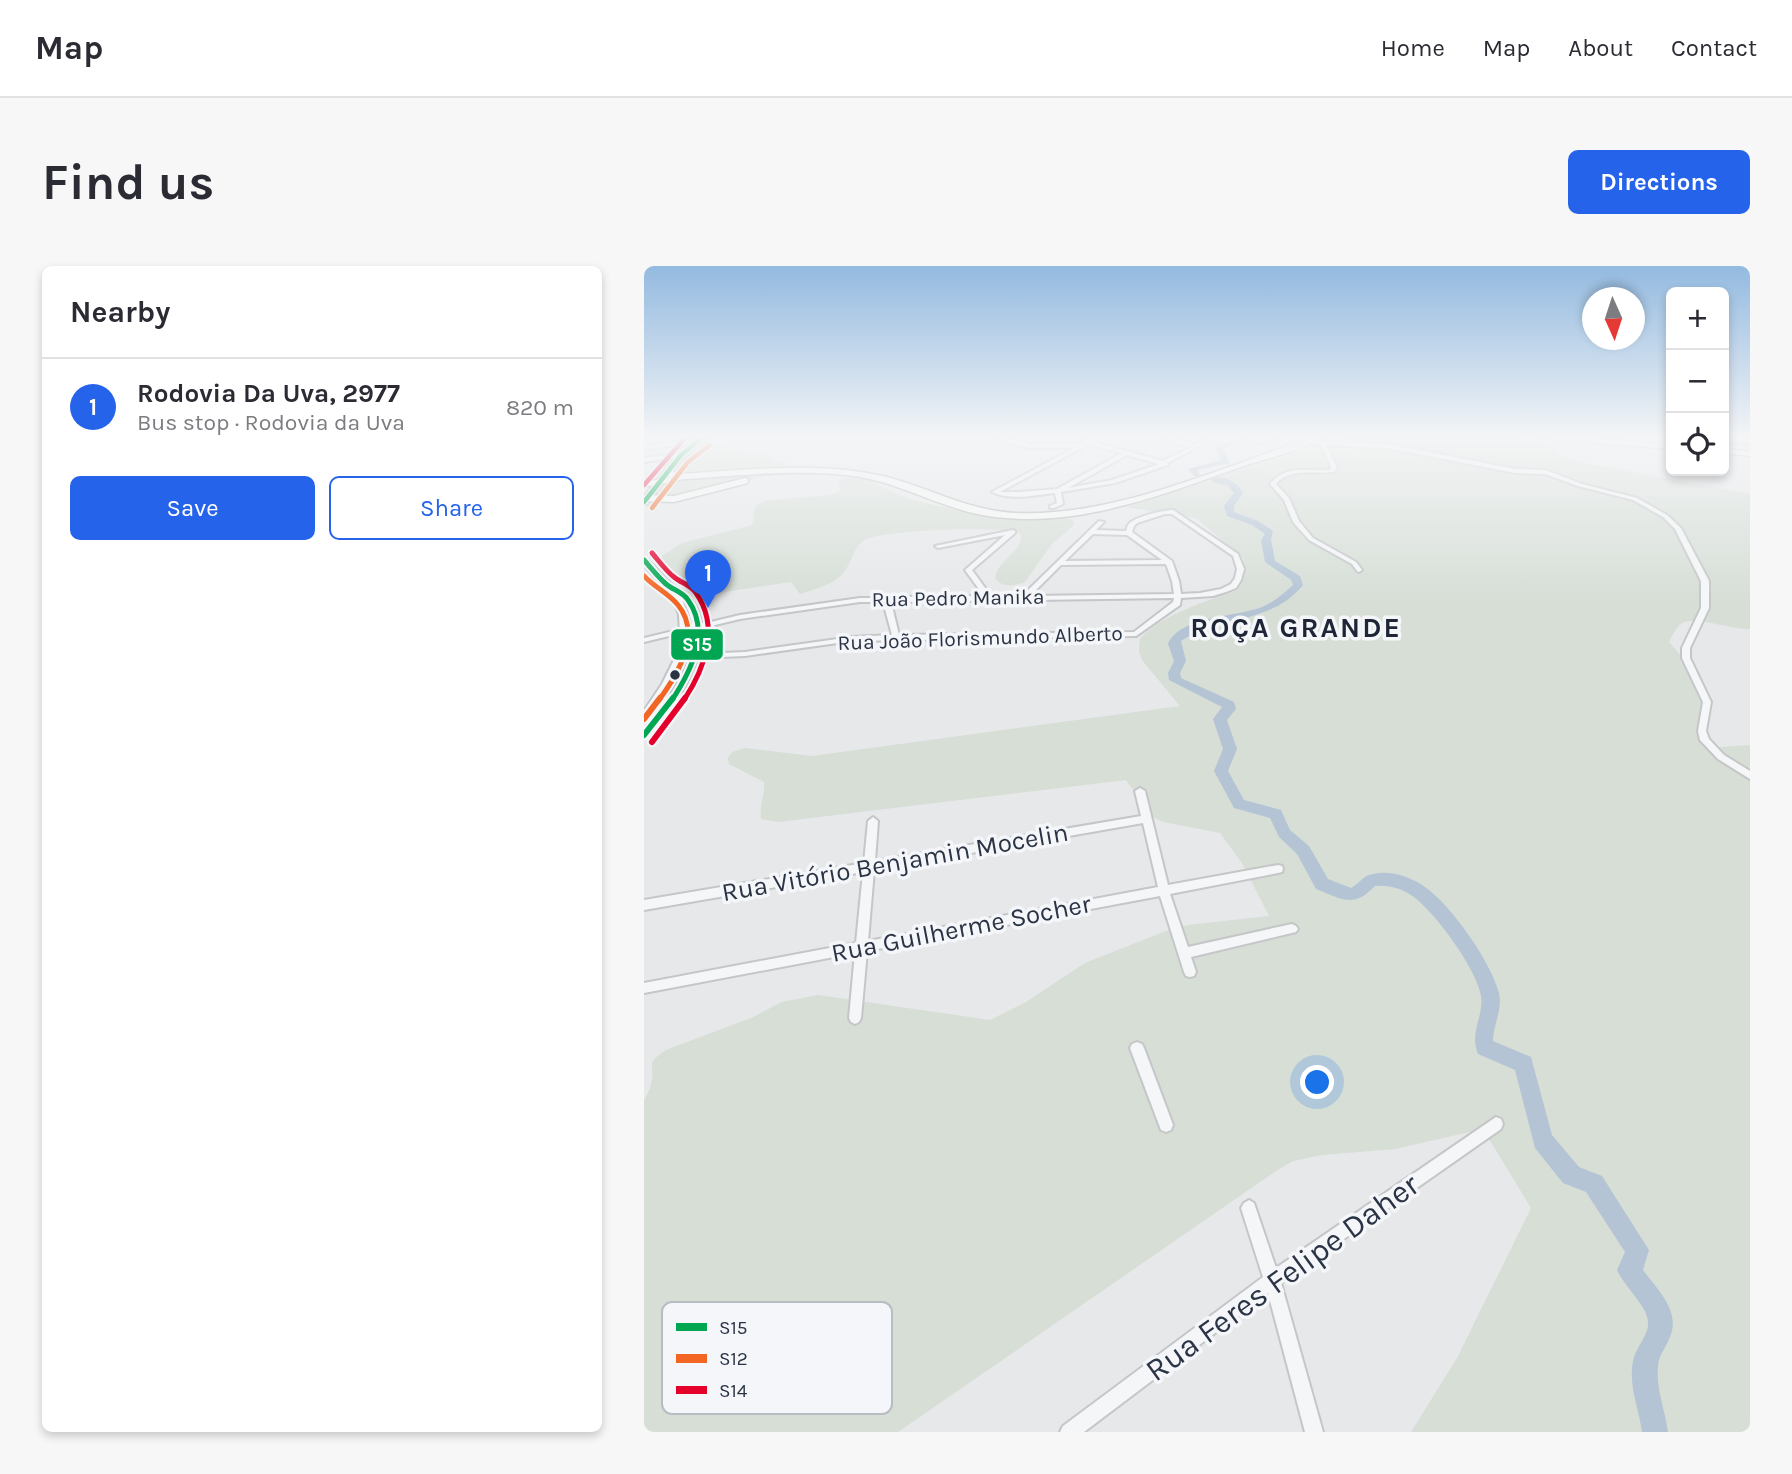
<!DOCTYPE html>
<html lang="en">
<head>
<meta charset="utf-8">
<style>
	:root { --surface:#fff; --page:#f7f7f7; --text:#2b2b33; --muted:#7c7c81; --line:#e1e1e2; --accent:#2563eb }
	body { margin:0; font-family:Karla,sans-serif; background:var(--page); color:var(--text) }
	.controls { position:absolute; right:21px; top:21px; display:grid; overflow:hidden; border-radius:10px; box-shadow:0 4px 10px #0003 }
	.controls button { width:63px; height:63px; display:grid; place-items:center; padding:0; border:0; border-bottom:2px solid var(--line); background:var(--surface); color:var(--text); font:35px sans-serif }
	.compass { position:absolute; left:938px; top:21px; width:63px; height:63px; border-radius:50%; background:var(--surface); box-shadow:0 4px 10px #0003; rotate:177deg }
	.you { position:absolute; left:674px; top:817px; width:24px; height:24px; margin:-18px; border:5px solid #fff; border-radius:50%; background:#1a73e8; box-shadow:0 0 0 10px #1a73e833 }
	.badge { display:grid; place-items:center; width:46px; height:46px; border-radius:50%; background:var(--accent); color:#fff; font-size:23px; font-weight:700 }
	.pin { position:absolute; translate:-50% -58px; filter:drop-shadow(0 2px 4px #0008) }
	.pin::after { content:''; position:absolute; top:37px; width:24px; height:21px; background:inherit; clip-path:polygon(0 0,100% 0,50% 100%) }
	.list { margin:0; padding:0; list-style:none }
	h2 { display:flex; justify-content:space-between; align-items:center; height:91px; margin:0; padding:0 28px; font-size:30px }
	h2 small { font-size:23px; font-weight:400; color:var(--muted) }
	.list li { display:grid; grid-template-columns:46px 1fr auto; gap:21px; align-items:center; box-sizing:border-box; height:98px; padding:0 28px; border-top:2px solid var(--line) }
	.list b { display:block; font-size:26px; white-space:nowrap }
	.list p { margin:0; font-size:23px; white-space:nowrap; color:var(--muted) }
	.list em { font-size:23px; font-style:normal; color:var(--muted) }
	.actions { display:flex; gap:14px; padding:21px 28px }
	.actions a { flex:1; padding:16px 0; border:2px solid var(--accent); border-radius:10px; text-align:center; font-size:24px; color:var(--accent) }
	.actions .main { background:var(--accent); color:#fff }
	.icon { flex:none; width:38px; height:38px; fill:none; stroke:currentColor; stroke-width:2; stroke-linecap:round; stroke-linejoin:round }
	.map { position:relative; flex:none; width:1106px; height:1166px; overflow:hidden; border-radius:10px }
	header { display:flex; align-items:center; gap:42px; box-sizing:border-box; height:98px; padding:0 35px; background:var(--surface); border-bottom:2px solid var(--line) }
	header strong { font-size:33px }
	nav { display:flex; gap:38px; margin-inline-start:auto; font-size:24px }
	.intro { display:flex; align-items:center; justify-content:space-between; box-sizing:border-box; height:168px; padding:0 42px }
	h1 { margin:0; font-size:49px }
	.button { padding:18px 32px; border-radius:10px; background:var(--accent); color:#fff; font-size:24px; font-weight:700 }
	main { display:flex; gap:42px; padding:0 42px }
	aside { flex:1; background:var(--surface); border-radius:10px; box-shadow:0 4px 10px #0003 }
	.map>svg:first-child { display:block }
	.green { fill:#d6ded6 }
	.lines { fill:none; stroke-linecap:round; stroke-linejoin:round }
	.river { fill:#b4c4d5; fill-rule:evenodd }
	.minor-casing { stroke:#c4c6c8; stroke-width:4 }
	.major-casing { stroke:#c2c5c8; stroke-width:4 }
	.highway-casing { stroke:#b8bbbf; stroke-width:3 }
	.minor { fill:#f5f6f7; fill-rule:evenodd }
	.major { fill:#f8f8f8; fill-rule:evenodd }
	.highway { fill:#f8f8f8; fill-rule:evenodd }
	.bus-1-far2-casing { stroke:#f4f6f9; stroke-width:7 }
	.bus-1-far1-casing { stroke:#f4f6f9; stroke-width:9 }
	.bus-1-casing { stroke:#f4f6f9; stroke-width:11 }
	.bus-2-far2-casing { stroke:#f4f6f9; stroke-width:7 }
	.bus-2-far1-casing { stroke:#f4f6f9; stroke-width:9 }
	.bus-2-casing { stroke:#f4f6f9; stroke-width:11 }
	.bus-3-far2-casing { stroke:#f4f6f9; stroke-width:7 }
	.bus-3-far1-casing { stroke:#f4f6f9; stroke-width:9 }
	.bus-3-casing { stroke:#f4f6f9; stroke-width:11 }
	.bus-1-far2 { stroke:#00a651; stroke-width:4.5 }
	.bus-1-far1 { stroke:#00a651; stroke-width:5 }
	.bus-1 { stroke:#00a651; stroke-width:6 }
	.bus-2-far2 { stroke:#f26522; stroke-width:4.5 }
	.bus-2-far1 { stroke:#f26522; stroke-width:5 }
	.bus-2 { stroke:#f26522; stroke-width:6 }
	.bus-3-far2 { stroke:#e4002b; stroke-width:4.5 }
	.bus-3-far1 { stroke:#e4002b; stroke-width:5 }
	.bus-3 { stroke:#e4002b; stroke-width:6 }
	.bus-dot { fill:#2b3445; stroke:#f4f6f9; stroke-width:2.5 }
	.labels { text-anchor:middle; stroke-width:7; stroke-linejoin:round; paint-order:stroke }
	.far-street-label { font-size:21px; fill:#2b3445; stroke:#f4f6f9 }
	.street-label { font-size:26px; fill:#2b3445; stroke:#f4f6f9 }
	.far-district-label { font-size:28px; font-weight:bold; letter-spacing:2px; fill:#1d2536; stroke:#f4f6f9 }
	.near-street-label { font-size:32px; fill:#2b3445; stroke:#f4f6f9 }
	.key { fill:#f4f6f9; stroke:#b8bcc3; stroke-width:2 }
	.key-label { font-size:19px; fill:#2b3445 }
	.line-badge { stroke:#f4f6f9; stroke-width:2.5 }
	.badge-label { font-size:19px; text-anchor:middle; font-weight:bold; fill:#fff }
</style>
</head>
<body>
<header>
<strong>Map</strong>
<nav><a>Home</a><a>Map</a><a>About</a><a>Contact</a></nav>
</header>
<div class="intro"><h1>Find us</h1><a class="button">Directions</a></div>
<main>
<aside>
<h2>Nearby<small></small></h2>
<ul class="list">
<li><span class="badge">1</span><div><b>Rodovia Da Uva, 2977</b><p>Bus stop · Rodovia da Uva</p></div><em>820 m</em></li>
</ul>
<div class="actions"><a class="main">Save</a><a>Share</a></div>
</aside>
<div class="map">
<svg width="1106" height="1166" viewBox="0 0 1106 1166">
	<rect width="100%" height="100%" fill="#e6e8ea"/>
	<g class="green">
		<path d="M701 171H855L886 174 907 180 914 189 929 195 1106 228V363C1089 364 1050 349 1038 357 1032 361 1028 370 1025 376L1058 414 1061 422 1057 477 1062 482 1106 479V1166H767L813 1092 887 942 839 863 751 883 678 889 649 895 632 905 254 1166H0V835C2 830 6 824 7 818 12 799 0 798 22 784L107 752 138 736 174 729 346 754 382 736 441 697 522 665 544 659 625 650 598 597 576 567 519 556 509 551 482 514 134 556 117 553C115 540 121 529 120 516L85 498 84 492 88 486 101 482 168 490 536 440 498 394 495 385 496 373C515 350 565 334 593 324L600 293 552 252 481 241Z"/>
		<polygon points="61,178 89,181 92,186 124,189 130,196 143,196 137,202 32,209 30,205 33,201 54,179"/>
		<path d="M141 207C97 213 52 231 7 231L20 214Z"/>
		<path d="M203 212 222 213 265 233 308 243 359 249 417 251 429 254 430 259 407 279 381 316C371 320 358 322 351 312 354 293 379 287 377 268 359 259 238 264 220 274 209 281 208 297 200 306 190 319 171 323 156 328L147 316 53 330 17 298 18 290 38 277 105 260 110 256C108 245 110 240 120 235L187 229 196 225 195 215Z"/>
	</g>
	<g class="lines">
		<g class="river">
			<path d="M641 171C621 183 598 172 579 183L586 197 554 204 556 210H550L544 203 578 194 570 182 589 174Z"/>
			<polygon points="1080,174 1106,177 1106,181 1080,178"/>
			<path d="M571 211C584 212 593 215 599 227L590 240V246L614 255 629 265 627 274 631 295 656 310 659 319C628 358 577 349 537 375L542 395 536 407 537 412 590 436 592 443 583 454 593 483 584 505 600 534 637 544 646 564 665 580 684 613 707 622C716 617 718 610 729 608 746 604 767 611 781 621 807 639 847 696 855 727 859 743 849 759 849 775L887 791 908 869 935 901 958 910 1005 984 999 1004C1013 1023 1037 1045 1026 1071 1022 1082 1014 1090 1014 1101 1012 1123 1021 1144 1024 1166H998C995 1143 984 1119 989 1095 991 1082 1006 1068 1004 1055 1003 1040 980 1020 973 1004L981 986 942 926 919 917 891 882 871 804 834 788C825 766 840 751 837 730 833 703 789 643 767 629 756 622 744 619 731 620 709 643 698 633 672 623L653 588 635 571 626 552 590 542 570 505 579 483 569 453 578 441 525 414 524 407 530 395 524 378C536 350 593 351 618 341 630 336 639 328 649 319L647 314 621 296 617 274 621 268 608 259 583 250 580 240 590 227 583 219 568 216V212Z"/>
		</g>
		<g class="minor-casing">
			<g id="minor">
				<path d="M346 171H356L386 178H437L449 171H456L449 176 519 195 547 181 513 171H522L551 179 564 171H571L524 197V199L471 217 417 226 419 238 410 242H406V240L413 237 411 227C391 229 366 235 348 226L432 181 386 182ZM445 178 478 187 413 223 375 226H356ZM483 189 515 198 468 214 424 222Z"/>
				<polygon points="600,171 618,173 629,171 619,177"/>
				<polygon points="56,174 54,177 0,183 0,179"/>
				<path d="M661 175 743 178 871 203 902 204 938 218 993 232 1023 249 1037 262 1065 315V342L1046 382V392L1067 436 1062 465 1065 473 1080 489 1106 505V513L1074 493 1056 474 1054 465 1059 436 1038 392V382L1057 342V315L1031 263 1019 251 989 234 934 220 901 208 871 207 743 182 682 179 693 201 690 206C671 209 646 201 632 218L645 232 655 255 669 272 712 296 718 304 715 306 713 305 708 298 665 274 649 256 640 234 626 218C641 198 664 206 686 204L687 201 677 178H663Z"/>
				<polygon points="37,187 39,188 39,190 0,196 0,192"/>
				<path d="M529 244 594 288 600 303 597 314 592 322 582 326 569 330 537 332 536 339 492 370 208 375 101 390 53 392 49 390 53 388 101 386 208 371 248 369 239 336H216L96 353 0 376V372L96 349 216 332H239L242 330 245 331 340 330 321 304 361 269 294 282 291 280 369 264 371 265V267L328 304 347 330H378L455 255 460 256 452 264 482 265C483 263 483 261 484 259 489 251 520 244 529 244ZM521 248H528L589 290 593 303 591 312 587 318 577 323 556 327 537 328 535 315 528 295 488 266 490 260 493 257ZM449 268 483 269 518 294 421 295ZM522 298 528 315 530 328 386 330 417 299ZM530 332 529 336 490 366 255 369 247 336Z"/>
				<path d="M496 522 501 525 524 619 634 599 638 600 639 603 638 606 634 607 526 628 544 681 648 658 652 660 654 663 652 666 547 691 552 706 550 710 546 711 542 710 540 706 516 630 223 685 217 752 215 756 211 758 207 756 205 752 211 687 0 727V717L212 677 219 606 0 644V634L220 597 224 555 229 551 234 555 231 595 497 550 491 525ZM499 557 514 621 224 675 230 604Z"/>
				<polygon points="493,776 498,778 500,782 529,859 527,864 522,866 517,864 486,782 488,778"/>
				<polygon points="852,851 857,853 859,858 857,863 637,1017 679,1166 661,1166 624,1027 440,1166 416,1166 419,1160 619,1011 597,942 600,937 605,934 610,937 632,1002"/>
			</g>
		</g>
		<g class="major-casing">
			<g id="major">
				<polygon points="22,203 27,204 3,238 0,238 0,231"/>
				<path d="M0 292C8 296 13 305 20 311 36 328 53 330 57 357H67L74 363 71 377 54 392 40 423 4 471 0 472C0 457 9 451 18 440 42 409 62 369 38 333 57 379 28 418 4 455L0 456V445L18 418 31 392 36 366 35 349 27 325 16 317 0 299ZM58 362 65 364 62 376 57 381Z"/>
			</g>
		</g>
		<g class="highway-casing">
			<g id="highway">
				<path d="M55 171H64L40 191 28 204 29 206 37 208C104 204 173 195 239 210 284 221 324 245 372 247 469 251 577 202 669 171H682C657 185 624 192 597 201 514 230 428 265 338 249 291 240 249 213 201 209 149 203 94 210 42 213 28 214 14 221 0 220V216L26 211 22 208 21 202 34 187Z"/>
				<polygon points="885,171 927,171 1027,179 1027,183"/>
				<polygon points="1080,183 1106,186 1106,190 1080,187"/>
				<polygon points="101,212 104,213 104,217 30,236 0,235 0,229 30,230"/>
			</g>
		</g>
		<use href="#minor" class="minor"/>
		<use href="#major" class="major"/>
		<use href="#highway" class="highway"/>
		<g class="bus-1-far2-casing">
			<polyline id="bus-1-far2" points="0,236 37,189 59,171"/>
		</g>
		<g class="bus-1-far1-casing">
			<path id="bus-1-far1" d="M0 294C7 302 14 311 22 318 29 324 39 326 44 334 67 366 47 405 28 434"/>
		</g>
		<g class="bus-1-casing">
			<polyline id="bus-1" points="0,469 29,432"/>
		</g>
		<g class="bus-2-far2-casing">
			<polyline id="bus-2-far2" points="8,242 44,196 66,179"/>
		</g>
		<g class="bus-2-far1-casing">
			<path id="bus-2-far1" d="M0 310C10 321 24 327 34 339 58 368 34 408 15 434"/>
		</g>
		<g class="bus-2-casing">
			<polyline id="bus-2" points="0,453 16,432"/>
		</g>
		<g class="bus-3-far2-casing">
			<polyline id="bus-3-far2" points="0,219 42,171"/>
		</g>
		<g class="bus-3-far1-casing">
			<path id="bus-3-far1" d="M8 287C15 295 22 305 30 311 37 317 47 319 52 327 76 361 61 402 40 434"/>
		</g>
		<g class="bus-3-casing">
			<polyline id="bus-3" points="8,476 41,432"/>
		</g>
		<use href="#bus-1-far2" class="bus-1-far2"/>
		<use href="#bus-1-far1" class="bus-1-far1"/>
		<use href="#bus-1" class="bus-1"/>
		<use href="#bus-2-far2" class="bus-2-far2"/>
		<use href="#bus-2-far1" class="bus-2-far1"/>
		<use href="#bus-2" class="bus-2"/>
		<use href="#bus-3-far2" class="bus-3-far2"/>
		<use href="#bus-3-far1" class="bus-3-far1"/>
		<use href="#bus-3" class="bus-3"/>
	</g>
	<linearGradient id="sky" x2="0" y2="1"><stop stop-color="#93bae0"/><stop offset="0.51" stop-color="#f4f5f6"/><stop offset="1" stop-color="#f4f5f6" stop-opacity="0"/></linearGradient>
	<rect width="1106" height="335" fill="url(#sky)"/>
	<circle class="bus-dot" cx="31" cy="409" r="6"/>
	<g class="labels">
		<g class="far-street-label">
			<text transform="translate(314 332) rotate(-1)" y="7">Rua Pedro Manika</text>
			<text transform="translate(336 372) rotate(-2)" y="7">Rua João Florismundo Alberto</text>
		</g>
		<g class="street-label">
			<text transform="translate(251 596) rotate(-10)" y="9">Rua Vitório Benjamin Mocelin</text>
			<text transform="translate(317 662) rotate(-11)" y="9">Rua Guilherme Socher</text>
		</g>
		<g class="far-district-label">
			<text x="652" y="371">ROÇA GRANDE</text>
		</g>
		<g class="near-street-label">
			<text transform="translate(638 1011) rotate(-36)" y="11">Rua Feres Felipe Daher</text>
		</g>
	</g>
	<rect x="18" y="1036" width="230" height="112" rx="10" class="key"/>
	<rect x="32" y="1057" width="31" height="8" fill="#00a651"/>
	<rect x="32" y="1088" width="31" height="9" fill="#f26522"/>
	<rect x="32" y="1120" width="31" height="8" fill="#e4002b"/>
	<g class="key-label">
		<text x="75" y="1068">S15</text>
		<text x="75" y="1099">S12</text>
		<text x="75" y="1131">S14</text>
	</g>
	<rect class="line-badge" x="26" y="362" width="54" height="33" rx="7" fill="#00a651"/>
	<g class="badge-label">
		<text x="53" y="385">S15</text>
	</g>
</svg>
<div class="controls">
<button>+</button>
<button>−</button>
<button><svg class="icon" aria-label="locate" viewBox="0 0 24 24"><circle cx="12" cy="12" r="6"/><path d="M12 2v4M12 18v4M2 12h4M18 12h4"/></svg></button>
</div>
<svg class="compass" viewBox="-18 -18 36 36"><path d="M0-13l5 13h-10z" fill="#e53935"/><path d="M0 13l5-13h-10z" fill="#7c7c81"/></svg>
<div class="you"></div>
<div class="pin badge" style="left:64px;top:342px">1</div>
</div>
</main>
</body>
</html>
